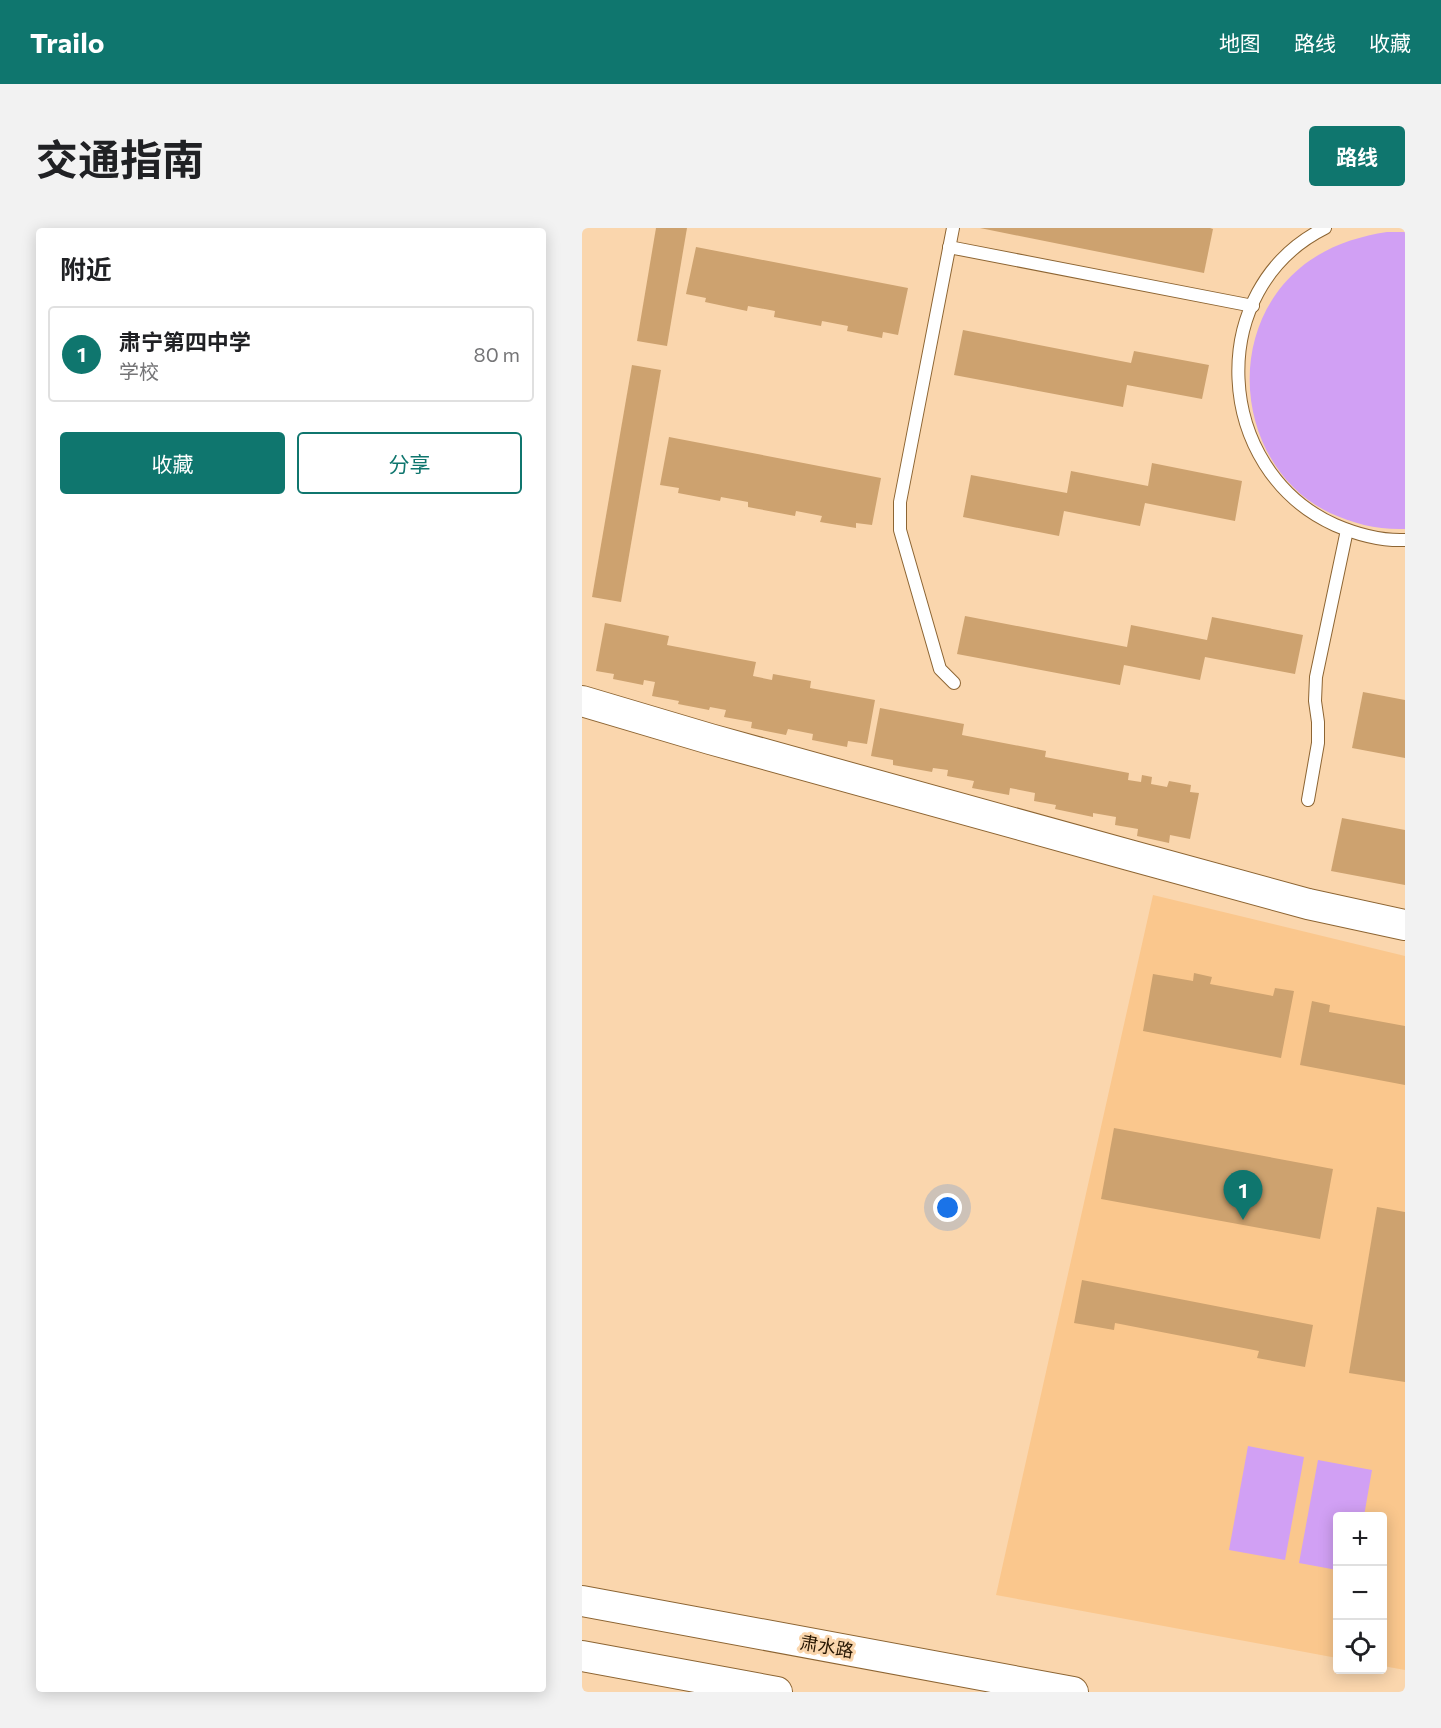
<!DOCTYPE html>
<html lang="zh">
<head>
<meta charset="utf-8">
<style>
	:root { --surface:#fff; --page:#f2f2f2; --text:#202124; --muted:#757577; --line:#e0e0e0; --accent:#0f766e }
	body { margin:0; font-family:Commissioner,"Noto Sans SC",sans-serif; background:var(--page); color:var(--text) }
	.controls { position:absolute; right:18px; bottom:18px; display:grid; overflow:hidden; border-radius:6px; box-shadow:0 3px 15px #0003 }
	.controls button { width:54px; height:54px; display:grid; place-items:center; padding:0; border:0; border-bottom:2px solid var(--line); background:var(--surface); color:var(--text); font:30px sans-serif }
	.you { position:absolute; left:366px; top:980px; width:21px; height:21px; margin:-15px; border:4px solid #fff; border-radius:50%; background:#1a73e8; box-shadow:0 0 0 9px #1a73e833 }
	.badge { display:grid; place-items:center; width:39px; height:39px; border-radius:50%; background:var(--accent); color:#fff; font-size:20px; font-weight:700 }
	.pin { position:absolute; translate:-50% -50px; filter:drop-shadow(0 2px 3px #0008) }
	.pin::after { content:''; position:absolute; top:32px; width:21px; height:18px; background:inherit; clip-path:polygon(0 0,100% 0,50% 100%) }
	.list { margin:0; padding:0; list-style:none }
	h2 { display:flex; justify-content:space-between; align-items:center; height:78px; margin:0; padding:0 24px; font-size:26px }
	h2 small { font-size:20px; font-weight:400; color:var(--muted) }
	.list li { display:grid; grid-template-columns:39px 1fr auto; gap:18px; align-items:center; box-sizing:border-box; height:96px; margin:0 12px 12px; padding:0 12px; border:2px solid var(--line); border-radius:6px }
	.list b { display:block; font-size:22px; white-space:nowrap }
	.list p { margin:0; font-size:20px; white-space:nowrap; color:var(--muted) }
	.list em { font-size:20px; font-style:normal; color:var(--muted) }
	.actions { display:flex; gap:12px; padding:18px 24px }
	.actions a { flex:1; padding:14px 0; border:2px solid var(--accent); border-radius:6px; text-align:center; font-size:21px; color:var(--accent) }
	.actions .main { background:var(--accent); color:#fff }
	.icon { flex:none; width:33px; height:33px; fill:none; stroke:currentColor; stroke-width:2; stroke-linecap:round; stroke-linejoin:round }
	.map { position:relative; flex:none; width:823px; height:1464px; overflow:hidden; border-radius:6px }
	header { display:flex; align-items:center; gap:36px; box-sizing:border-box; height:84px; padding:0 30px; background:var(--accent); color:#fff }
	header strong { font-size:28px }
	nav { display:flex; gap:33px; margin-inline-start:auto; font-size:21px }
	.intro { display:flex; align-items:center; justify-content:space-between; box-sizing:border-box; height:144px; padding:0 36px }
	h1 { margin:0; font-size:42px }
	.button { padding:15px 27px; border-radius:6px; background:var(--accent); color:#fff; font-size:21px; font-weight:700 }
	main { display:flex; gap:36px; padding:0 36px }
	aside { flex:1; background:var(--surface); border-radius:6px; box-shadow:0 3px 15px #0003 }
	.map>svg:first-child { display:block }
	.built { fill:#fac78d }
	.green { fill:#d1a0f4 }
	.building { fill:#cda26f }
	.lines { fill:none; stroke-linecap:round; stroke-linejoin:round }
	.service-casing { stroke:#8d6533; stroke-width:14 }
	.tertiary-casing { stroke:#8d6533; stroke-width:32 }
	.service { stroke:#fff; stroke-width:12 }
	.tertiary { stroke:#fff; stroke-width:30 }
	.labels { text-anchor:middle; stroke-width:6; stroke-linejoin:round; paint-order:stroke }
	.street-label { font-size:18px; fill:#261602; stroke:#fad6ad }
</style>
</head>
<body>
<header>
<strong>Trailo</strong>
<nav><a>地图</a><a>路线</a><a>收藏</a></nav>
</header>
<div class="intro"><h1>交通指南</h1><a class="button">路线</a></div>
<main>
<aside>
<h2>附近<small></small></h2>
<ul class="list">
<li><span class="badge">1</span><div><b>肃宁第四中学</b><p>学校</p></div><em>80 m</em></li>
</ul>
<div class="actions"><a class="main">收藏</a><a>分享</a></div>
</aside>
<div class="map">
<svg width="823" height="1464" viewBox="0 0 823 1464">
	<rect width="100%" height="100%" fill="#fad6ad"/>
	<polygon class="built" points="571,667 823,728 823,1442 801,1438 800,1288 756,1288 755,1430 414,1367"/>
	<g class="green">
		<path d="M805 4H823V301C797 302 772 296 748 285 656 241 639 106 718 40 743 19 773 9 805 4Z"/>
		<polygon points="666,1218 722,1229 703,1332 647,1322"/>
		<polygon points="736,1232 790,1242 782,1288 756,1288 755,1342 717,1335"/>
	</g>
	<g class="building">
		<polygon points="74,0 105,0 85,118 55,113"/>
		<polygon points="398,0 628,0 631,1 622,45"/>
		<polygon points="114,19 326,60 316,107 301,104 300,110 265,103 266,98 240,93 239,98 192,89 193,83 166,78 165,83 123,74 124,70 104,66"/>
		<polygon points="381,102 549,135 552,123 627,137 620,171 545,157 541,179 372,147"/>
		<polygon points="50,137 79,142 39,374 10,369"/>
		<polygon points="87,209 299,250 290,297 274,295 274,300 238,294 240,288 214,283 213,288 166,279 166,274 139,269 138,273 96,265 97,260 78,257"/>
		<polygon points="570,235 660,253 653,293 563,275 558,298 482,283 477,308 381,289 389,247 485,265 489,243 566,258"/>
		<polygon points="383,388 545,419 549,397 625,412 630,389 721,407 713,446 623,429 618,452 542,437 538,457 375,426"/>
		<polygon points="23,395 87,408 85,417 174,434 171,448 190,452 191,446 229,453 228,460 293,472 285,516 266,513 265,519 230,512 231,506 206,501 204,507 169,500 170,494 142,489 144,482 128,479 127,482 96,476 97,473 70,468 73,454 62,452 61,457 31,451 32,446 14,443"/>
		<polygon points="781,464 823,472 823,530 770,520"/>
		<polygon points="298,480 382,496 380,507 464,523 463,529 547,545 546,552 559,554 560,547 570,549 569,556 585,559 587,553 609,557 608,564 617,565 608,611 588,607 587,615 555,608 556,601 533,597 534,589 511,585 511,589 473,581 474,577 452,573 453,565 428,560 427,567 390,560 392,553 365,548 366,542 351,540 350,544 311,537 311,532 289,528"/>
		<polygon points="760,590 823,602 823,657 749,643"/>
		<polygon points="612,745 630,749 628,756 691,768 693,760 712,763 699,830 561,803 571,746 611,753"/>
		<polygon points="730,773 748,777 747,784 823,798 823,857 718,837"/>
		<polygon points="532,900 751,941 738,1011 519,971"/>
		<polygon points="795,979 823,984 823,1154 767,1145"/>
		<polygon points="500,1052 731,1097 723,1139 675,1130 677,1123 533,1095 532,1102 492,1095"/>
	</g>
	<g class="lines">
		<g class="service-casing">
			<g id="service">
				<polyline points="371,0 318,274 318,302 358,441 372,455"/>
				<path d="M743 0C621 61 631 242 753 297 774 306 799 313 823 312"/>
				<polyline points="367,19 671,78"/>
				<polyline points="726,572 736,515 736,494 733,473 734,449 765,302"/>
			</g>
		</g>
		<g class="tertiary-casing">
			<g id="tertiary">
				<polyline points="0,473 128,511 547,627 726,676 823,697"/>
				<polyline points="0,1373 491,1464"/>
				<polyline points="0,1428 195,1464"/>
			</g>
		</g>
		<use href="#service" class="service"/>
		<use href="#tertiary" class="tertiary"/>
	</g>
	<g class="labels">
		<g class="street-label">
			<text transform="translate(245 1419) rotate(10)" y="6">肃水路</text>
		</g>
	</g>
</svg>
<div class="controls">
<button>+</button>
<button>−</button>
<button><svg class="icon" aria-label="locate" viewBox="0 0 24 24"><circle cx="12" cy="12" r="6"/><path d="M12 2v4M12 18v4M2 12h4M18 12h4"/></svg></button>
</div>
<div class="you"></div>
<div class="pin badge" style="left:661px;top:992px">1</div>
</div>
</main>
</body>
</html>
